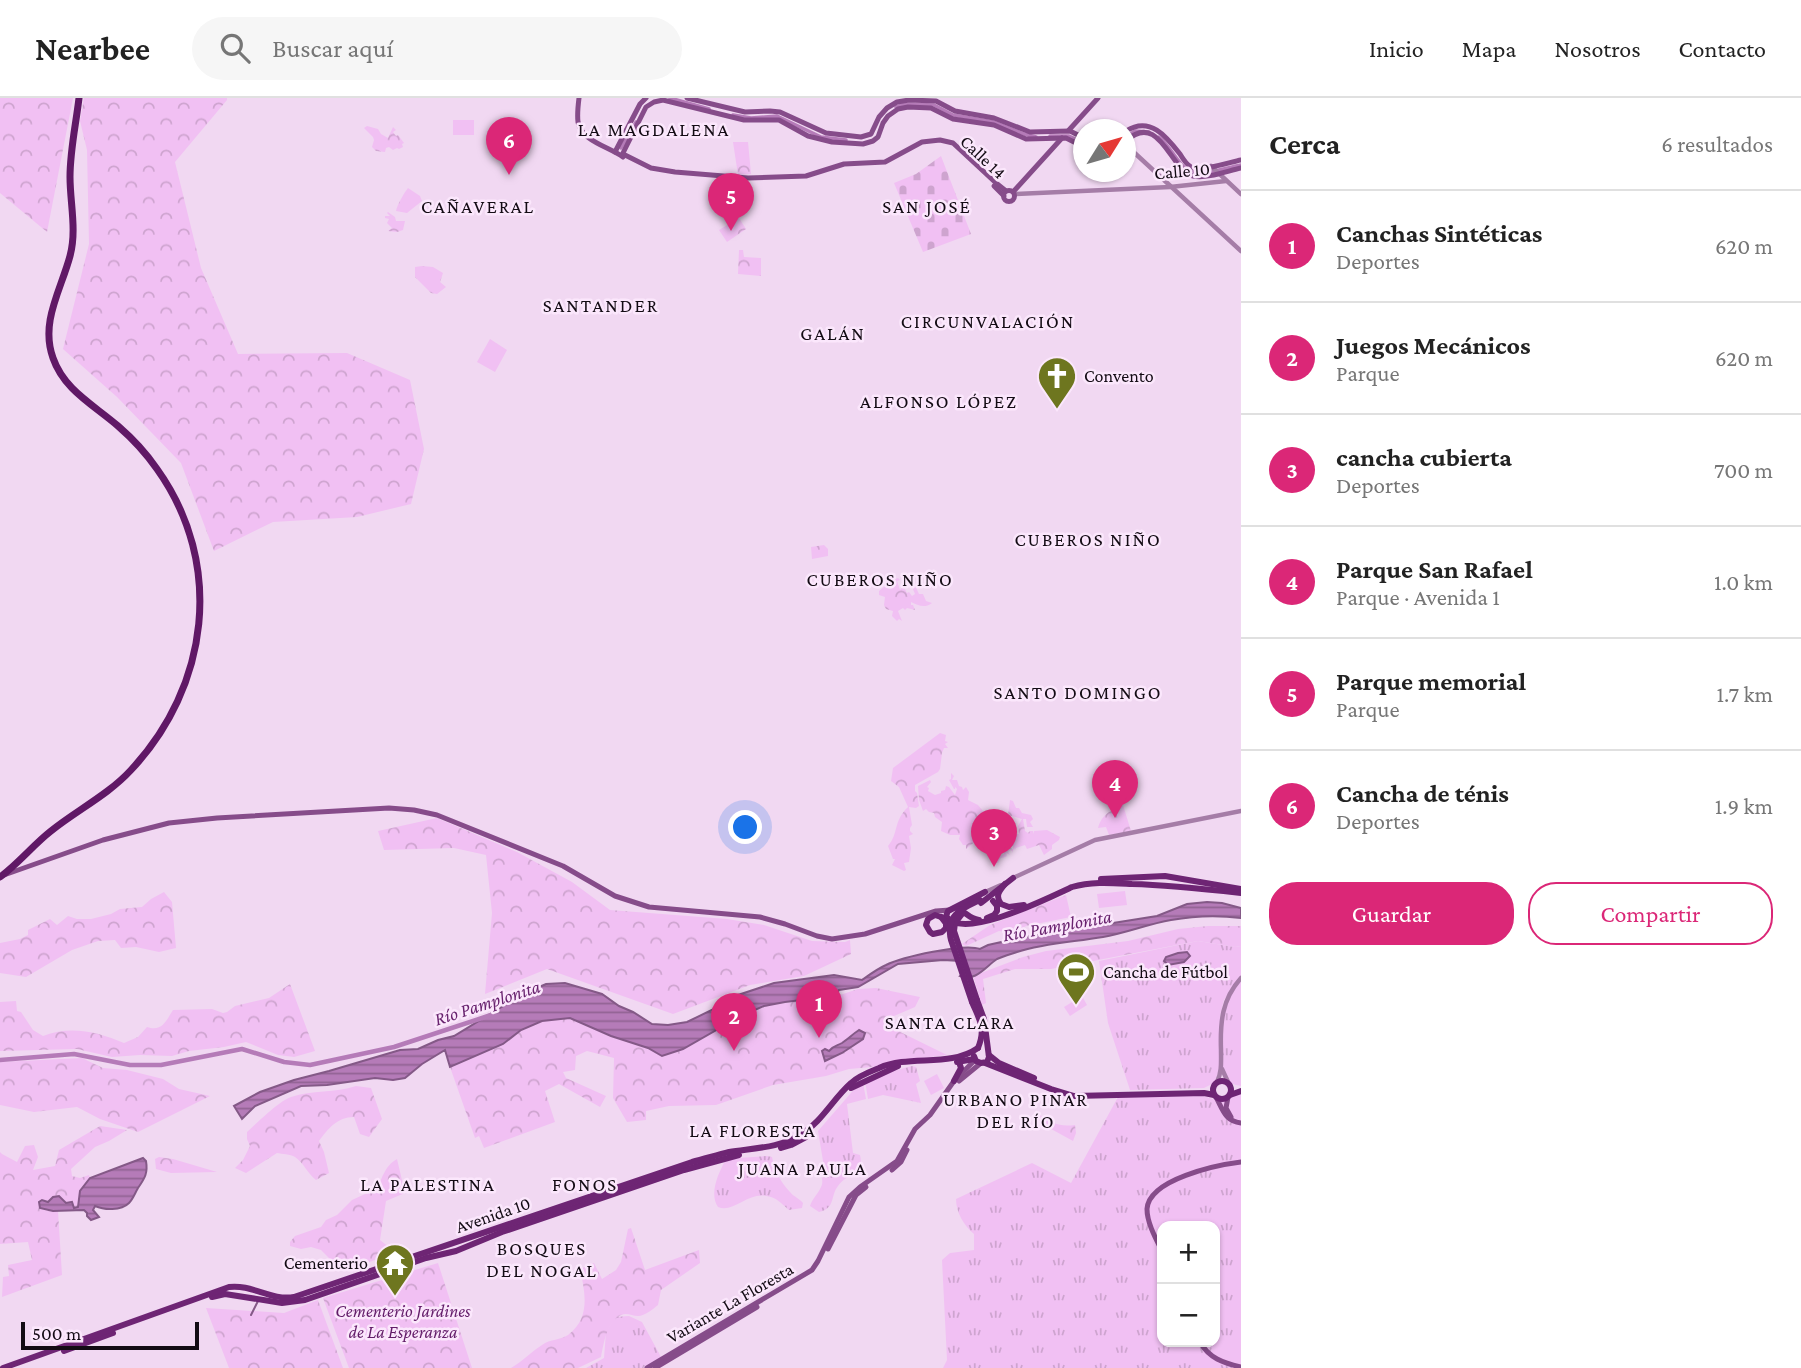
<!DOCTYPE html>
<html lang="es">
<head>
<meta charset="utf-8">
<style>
	:root { --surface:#fff; --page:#f6f6f6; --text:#222; --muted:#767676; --line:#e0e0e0; --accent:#db2777 }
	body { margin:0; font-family:"Crimson Pro",serif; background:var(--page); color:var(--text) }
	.controls { position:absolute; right:21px; bottom:21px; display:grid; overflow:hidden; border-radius:14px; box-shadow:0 2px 5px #0004 }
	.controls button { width:63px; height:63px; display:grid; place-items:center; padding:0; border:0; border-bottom:2px solid var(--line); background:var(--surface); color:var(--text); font:35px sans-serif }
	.compass { position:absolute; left:1073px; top:21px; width:63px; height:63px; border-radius:50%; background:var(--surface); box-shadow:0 2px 5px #0004; rotate:53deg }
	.scale { position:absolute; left:21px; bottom:18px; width:178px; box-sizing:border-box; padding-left:7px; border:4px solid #130b14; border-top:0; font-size:19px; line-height:24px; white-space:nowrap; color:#130b14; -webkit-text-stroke:5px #fbe7fc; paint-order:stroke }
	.you { position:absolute; left:746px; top:730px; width:24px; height:24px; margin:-18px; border:5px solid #fff; border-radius:50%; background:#1a73e8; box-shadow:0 0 0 10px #1a73e833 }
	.badge { display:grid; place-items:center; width:46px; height:46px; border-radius:50%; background:var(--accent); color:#fff; font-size:23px; font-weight:700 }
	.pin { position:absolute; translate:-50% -58px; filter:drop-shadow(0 2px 4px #0008) }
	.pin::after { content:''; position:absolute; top:37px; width:24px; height:21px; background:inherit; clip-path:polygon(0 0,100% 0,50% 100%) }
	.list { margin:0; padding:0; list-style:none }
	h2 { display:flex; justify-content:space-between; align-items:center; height:91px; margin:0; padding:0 28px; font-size:30px }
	h2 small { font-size:23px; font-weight:400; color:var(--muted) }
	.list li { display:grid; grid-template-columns:46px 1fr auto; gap:21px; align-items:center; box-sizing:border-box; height:112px; padding:0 28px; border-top:2px solid var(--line) }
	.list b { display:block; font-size:26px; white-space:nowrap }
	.list p { margin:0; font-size:23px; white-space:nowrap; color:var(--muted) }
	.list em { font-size:23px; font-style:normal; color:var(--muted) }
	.actions { display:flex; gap:14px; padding:21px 28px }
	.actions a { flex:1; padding:16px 0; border:2px solid var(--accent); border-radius:28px; text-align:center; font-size:24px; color:var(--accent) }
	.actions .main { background:var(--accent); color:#fff }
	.icon { flex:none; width:38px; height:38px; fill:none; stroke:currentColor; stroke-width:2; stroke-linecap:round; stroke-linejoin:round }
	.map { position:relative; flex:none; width:1241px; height:1270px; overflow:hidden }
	header { display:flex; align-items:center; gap:42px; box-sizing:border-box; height:98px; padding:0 35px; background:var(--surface); border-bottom:2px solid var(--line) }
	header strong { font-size:33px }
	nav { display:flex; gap:38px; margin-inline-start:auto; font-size:24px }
	.search { width:490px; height:63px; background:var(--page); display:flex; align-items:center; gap:18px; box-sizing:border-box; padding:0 24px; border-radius:38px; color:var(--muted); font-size:26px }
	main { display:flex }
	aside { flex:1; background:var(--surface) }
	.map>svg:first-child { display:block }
	.grass { fill:url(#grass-tufts); fill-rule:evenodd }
	.forest { fill:url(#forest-crowns) }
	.cemetery { fill:url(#cemetery-stones) }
	.pitch { fill:#f1c0f3 }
	.water { fill:url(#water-rules); stroke:#845987; stroke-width:2 }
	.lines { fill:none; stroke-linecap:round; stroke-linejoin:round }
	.stream { stroke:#845987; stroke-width:2 }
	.canal { stroke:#b57bb8; stroke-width:3.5 }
	.river { stroke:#b57bb8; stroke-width:4.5 }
	.tertiary { stroke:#a57da7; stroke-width:4.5 }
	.secondary { stroke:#864c8a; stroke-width:5 }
	.primary { stroke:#6e2574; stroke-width:6 }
	.trunk { stroke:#601866; stroke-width:7 }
	.primary-bridge { stroke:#6e2574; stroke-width:6 }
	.labels { text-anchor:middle; stroke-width:5; stroke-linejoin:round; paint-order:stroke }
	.street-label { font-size:18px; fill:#130b14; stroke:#fbe7fc }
	.poi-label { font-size:18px; fill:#130b14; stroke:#fbe7fc; text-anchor:start }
	.park-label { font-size:18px; font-style:italic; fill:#631c69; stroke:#fbe7fc }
	.neighbourhood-label { font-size:19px; letter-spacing:2px; fill:#130b14; stroke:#fbe7fc }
	.water-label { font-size:19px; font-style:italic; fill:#68226e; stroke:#fbe7fc }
</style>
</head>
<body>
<header>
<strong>Nearbee</strong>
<div class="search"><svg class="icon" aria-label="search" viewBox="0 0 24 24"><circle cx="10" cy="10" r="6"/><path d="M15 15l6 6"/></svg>Buscar aquí</div>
<nav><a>Inicio</a><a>Mapa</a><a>Nosotros</a><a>Contacto</a></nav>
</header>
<main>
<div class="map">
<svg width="1241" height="1270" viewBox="0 0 1241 1270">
	<defs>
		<pattern id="grass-tufts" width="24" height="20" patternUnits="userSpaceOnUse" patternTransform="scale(1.75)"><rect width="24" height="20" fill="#f1c0f3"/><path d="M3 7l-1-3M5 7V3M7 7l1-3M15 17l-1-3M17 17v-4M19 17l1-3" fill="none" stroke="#cea4cf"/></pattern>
		<pattern id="forest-crowns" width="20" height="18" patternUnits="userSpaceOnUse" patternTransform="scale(1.75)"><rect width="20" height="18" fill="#f1c0f3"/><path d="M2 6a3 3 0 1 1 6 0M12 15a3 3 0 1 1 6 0" fill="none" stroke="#cea4cf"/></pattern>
		<pattern id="cemetery-stones" width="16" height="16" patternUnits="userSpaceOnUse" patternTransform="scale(1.75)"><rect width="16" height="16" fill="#f1c0f3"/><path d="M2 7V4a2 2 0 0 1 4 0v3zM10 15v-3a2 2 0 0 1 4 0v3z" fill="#cea4cf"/></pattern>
		<pattern id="water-rules" width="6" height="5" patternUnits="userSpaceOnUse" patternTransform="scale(1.75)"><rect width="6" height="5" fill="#b57bb8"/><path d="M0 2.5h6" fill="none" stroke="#926394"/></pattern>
	</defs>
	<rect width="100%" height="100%" fill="#f1d8f2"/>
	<g class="grass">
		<polygon points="1198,843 1235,849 1241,848 1241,878 1224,902 1220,918 1220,971 1214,985 1204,990 1130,992 1108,925 1099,863"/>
		<path d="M1241 882V988C1236 987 1230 986 1227 981 1218 968 1220 919 1226 905 1229 897 1236 889 1241 882Z"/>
		<polygon points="912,968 916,969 920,983 916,986 921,1005 883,997 868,1001 865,983 878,977"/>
		<path d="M863 985 866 1001 847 1006 853 1055 860 1057C865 1076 846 1076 838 1088 830 1098 836 1110 819 1114L810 1108C812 1101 818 1096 821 1089 824 1084 821 1077 821 1072L824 1069 818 1033 857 988Z"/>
		<path d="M1241 995V1270H943L947 1262 942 1162 950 1155 974 1152V1136C964 1128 956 1114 956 1101L1032 1065 1071 1085 1118 999 1201 997 1222 1004ZM1162 1128H1215V1244H1162Z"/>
		<path d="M767 1058 772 1059C775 1074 780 1083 790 1094 794 1099 799 1100 803 1105L802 1110 789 1112C784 1108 778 1101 771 1099 749 1091 734 1116 718 1109 709 1096 718 1076 725 1063L739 1060Z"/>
		<polygon points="629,1218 642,1224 661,1259 643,1270 586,1270 604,1260 606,1234 615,1219"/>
	</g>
	<g class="forest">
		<polygon points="0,0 73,0 47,134 0,95"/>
		<polygon points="84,0 227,0 227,2 175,64 201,170 238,256 347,255 410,282 424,351 411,406 357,419 273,424 214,453 181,365 117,299 63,251 89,146 87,52 80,23"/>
		<polygon points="367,28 378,31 381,36 388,40 393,29 396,32 393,34 396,38 398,37 404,45 402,46 403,49 399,51 397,50 393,52 389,49 386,50 385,54 376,53 372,49 374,42 373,39 364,30"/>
		<polygon points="733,44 748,44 751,76 738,77"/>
		<path d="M408 90 420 98 422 103 407 115 396 113C397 107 404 95 408 90Z"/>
		<polygon points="388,114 395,119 396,123 405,123 403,132 397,134 388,133 392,130 387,125 389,121 385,120 385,118 390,118 387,115"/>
		<polygon points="739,120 746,131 727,144 719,132"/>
		<polygon points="739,152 743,152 744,159 761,160 761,178 738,176"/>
		<polygon points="422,168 433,169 443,175 440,184 446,189 437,196 431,195 415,179 415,169"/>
		<polygon points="824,447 828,451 828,458 812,461 811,449"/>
		<path d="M898 480 900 482 897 483 900 492 903 488 907 495 909 494 912 498 915 496 910 484 912 481 919 496H923L926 503 932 505C924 511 918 507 911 504V507H913L915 512 907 510 905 512 903 510 898 513 902 523 899 521 897 523 892 518 893 513 886 511 884 507 885 499 879 497V493L885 488 890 491 893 485 892 483 895 484V481Z"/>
		<path d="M940 635 946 637 945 643 948 644 945 646 948 650H944L942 655 940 671 938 674 915 687V693L917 695 919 708 916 710 909 709 912 727 910 730V733L913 736 909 738 911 750 909 764 904 765 906 772 904 773 892 767 895 761H893L888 748C899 735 893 723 908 709L899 689 891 683 893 670Z"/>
		<polygon points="951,675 954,678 952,682 957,682 959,688 962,689 963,692 966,689 969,694 968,702 978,707 983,713 986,713 985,715 988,714 990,715 989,718 983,718 974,727 976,731 985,730 991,732 983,733 978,732 977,742 966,751 966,747 963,747 959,741 960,737 950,737 941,733 942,724 935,719 934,715 929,714 926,711 923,713 919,702 918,688 930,682 931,684 927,689 929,690 928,693 935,697 941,695 941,693 945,692 946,688 949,689 955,697 957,691 955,689 955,691 954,691 949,682 951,681"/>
		<path d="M1010 702 1013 703 1016 710H1019L1022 715 1031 717 1033 721 1030 724 1033 729H1027L1026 721H1023L1025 733 1028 735 1030 733H1033L1034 736V733L1047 732 1060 739 1059 742 1052 747V751L1044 757 1039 747 1027 751 1025 747 1016 750 1015 752 1014 750 1012 755V753L1010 752 1008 754 1010 757 1006 755 1007 758C1000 762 1002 757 998 765H995V763L999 761 996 757 999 759 1004 756V752L1005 753 1006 751 994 753V751L992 750H995V748L991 747 990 746 1002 747 1004 749 1006 747 1012 751H1013V748L1007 747 1009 737 1019 736 1018 728 1022 721 1008 717Z"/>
		<path d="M1123 707 1131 733 1109 737 1106 729 1098 730C1102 716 1110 713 1123 707Z"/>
		<polygon points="437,720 517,754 572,784 610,812 727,821 764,827 812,843 845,844 850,842 851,856 804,878 750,887 673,916 547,871 485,896 492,815 486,757 454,750 384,752 378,733"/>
		<polygon points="164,794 172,804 176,850 159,854 136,849 121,850 115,842 98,843 72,852 26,879 0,875 0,845 20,841 28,837 28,832 50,821 57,827 68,818 77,821 91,821 111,816 120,811 142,809 151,801"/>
		<polygon points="1066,797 1071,819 1026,828 1014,835 999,833 966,848 962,846 990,827"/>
		<polygon points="1208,828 1241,828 1241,848 1235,849 1198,843 1051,871 1015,871 983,881 986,905 982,907 973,878 1023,859 1046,853 1128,843 1178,831"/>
		<path d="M290 886 315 953 294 959 278 957 246 944 224 949 189 953 172 958 140 957 112 959 77 951 0 953V904L16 903 17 913 21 914 33 932 43 938C71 927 98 934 124 945L138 939 147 929C162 934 166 923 173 912L212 911 223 915 227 914 235 908 269 900Z"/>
		<polygon points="876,890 920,899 915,909 887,921 890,929 947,957 898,963 872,969 849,971 826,978 773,987 716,1007 669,1008 646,1013 646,1022 627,1024 613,1000 614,960 587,953 576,958 575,972 563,974 566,980 606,998 600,1009 559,986 545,993 555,1024 484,1050 479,1038 475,1040 450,969 503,946 521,932 542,923 570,920 611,938 648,950 662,958 683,951 741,918 764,908 837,898 858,891"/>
		<polygon points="82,960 103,970 127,972 163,981 179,991 210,998 138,1034 100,1021 77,1009 34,1014 0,1007 0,964"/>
		<path d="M356 988 371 990 382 1021 369 1039 360 1036 354 1019C337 1019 328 1031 319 1043L324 1054 329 1075 316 1082C307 1075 304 1065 295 1059 290 1056 282 1056 277 1055L246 1075 235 1070 243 1062 250 1048 247 1041V1034C257 1025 279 1003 291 999 312 992 335 995 356 988Z"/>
		<path d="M1039 1017C1054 1025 1058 1029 1075 1027L1076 1035 1073 1043 1042 1026Z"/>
		<polygon points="100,1028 127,1032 109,1043 95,1049 71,1071 72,1078 80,1080 89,1077 90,1080 80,1093 78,1109 53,1113 58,1113 62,1177 2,1199 3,1179 9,1178 8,1167 32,1162 28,1144 0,1146 0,1054 2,1056 17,1064 25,1048 34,1047 38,1059 33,1072 55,1068 59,1052"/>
		<polygon points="159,1059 173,1061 217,1074 171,1075 156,1071 155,1061"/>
		<path d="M397 1061 405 1095 386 1103 380 1142 390 1150 383 1159 356 1169 331 1162 321 1152 311 1149 301 1151 290 1148V1144L295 1138 321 1129 326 1122 337 1117 352 1102 365 1096 375 1094C382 1082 384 1068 397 1061Z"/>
		<path d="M631 1130 645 1172 699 1152 700 1165 661 1192 658 1207C653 1211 645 1218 638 1218 632 1218 627 1214 621 1217 606 1225 604 1245 601 1259L578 1270H511C523 1263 531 1254 542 1247 550 1241 561 1242 568 1237 591 1220 585 1194 580 1171L594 1165 602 1181 616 1172 621 1164 628 1131Z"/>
		<polygon points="438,1165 472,1270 349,1270 323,1200"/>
		<polygon points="318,1202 343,1270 229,1270 206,1210 284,1215"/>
	</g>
	<polygon class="cemetery" points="941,58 971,136 923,154 894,85 916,76"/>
	<g class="pitch">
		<rect x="453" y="22" width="21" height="15"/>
		<polygon points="490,241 507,252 495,274 477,264"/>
		<polygon points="1125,793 1127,807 1099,810 1097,796"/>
		<polygon points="1082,898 1087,907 1070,918 1064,909"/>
		<polygon points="937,976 944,990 931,997 924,983"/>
	</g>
	<g class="water">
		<path d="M1207 804 1222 805 1241 810V820C1218 817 1193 818 1171 822 1148 826 1126 835 1103 839 1074 844 1045 845 1017 854 1011 856 1003 858 997 861 985 869 976 884 960 878L965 873 961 863 943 862 898 866 858 889 839 892 835 898 785 904 764 908 741 918 683 951 662 958 648 950 611 938 570 920 542 923 521 932 503 946 450 969 445 952 422 966 405 980 393 982 375 980 327 987 301 988 255 1008 242 1021 234 1008 260 994 294 982 329 973 400 952 418 951 438 942 454 938 523 896 546 886 565 885 602 896 619 908 633 914 652 926 668 927 687 924 720 908 729 900 774 885 834 877 862 882C869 877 877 871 886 867 902 859 964 845 980 851L988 847 1019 840 1157 818 1187 806Z"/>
		<polygon points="1187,854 1190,858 1184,864 1168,867 1164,863 1166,859 1178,855"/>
		<path d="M859 932 865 935 863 941 842 955 825 963 822 953 825 951 829 953C834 947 837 948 842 945 848 941 853 936 859 932Z"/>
		<path d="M143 1060 146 1063C148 1075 145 1080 138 1090 135 1095 133 1101 129 1105 121 1113 104 1112 95 1108L93 1112 99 1119 91 1122 87 1118V1115L84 1112 53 1113 40 1110 39 1104 42 1102 48 1104 53 1099 59 1098 66 1105 72 1104 74 1110 78 1109 80 1093 90 1080Z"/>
	</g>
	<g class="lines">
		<polyline class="stream" points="251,1217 258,1203"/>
		<g class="canal">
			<polyline points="670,0 709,11"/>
			<polyline points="896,9 903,6 934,7 953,17 994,24 1024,36 1036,39"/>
			<polyline points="733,17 751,20 777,18 821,39 846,42"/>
			<polyline points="1050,38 1069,38 1084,45"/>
			<polyline points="1126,39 1135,33 1149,34"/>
			<path d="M1159 39C1170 48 1175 61 1185 70 1196 82 1227 69 1241 67"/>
			<polyline points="621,50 636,24"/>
		</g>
		<polyline class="river" points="0,962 74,956 130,967 161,967 242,951 284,964 310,967 394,949 491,917"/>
		<g class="tertiary">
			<polyline points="1126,47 1241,153"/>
			<polyline points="1211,68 1241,96"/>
			<polyline points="1014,96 1170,89 1226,83"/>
			<polyline points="1013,780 1095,742 1241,713"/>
			<polyline points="983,795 1001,787"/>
			<polyline points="1222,971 1228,984"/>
			<path d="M1217 984C1222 974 1221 964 1221 952 1220 924 1222 901 1241 880"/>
		</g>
		<g class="secondary">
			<path d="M579 0C578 8 577 16 578 24 581 43 610 49 623 59"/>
			<polyline points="687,0 745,14 770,13 780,14 826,35 861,39 871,36 879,19 887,10 897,4 909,2 936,3 955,13 994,20 1030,34 1070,33 1084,40"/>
			<polyline points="1069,32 1098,0"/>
			<path d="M1126 33C1150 18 1166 38 1180 56 1183 61 1187 67 1191 69 1202 74 1230 64 1241 62"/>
			<path d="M1126 43C1160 12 1171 74 1193 78 1207 81 1227 73 1241 70"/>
			<polyline points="615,54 640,6 646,0"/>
			<polyline points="622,57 646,9 654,4 663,2 744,22 779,22 808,38 832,44 863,46 873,43 878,39 883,25 888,18 898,11 908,9 931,10 953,21 994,27 1026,41 1066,40 1084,49"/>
			<polyline points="622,57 625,57 651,70 675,74 748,80 806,78 844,66 885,64 922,44 940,42 953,45 996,85 1006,93"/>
			<polyline points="994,88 1004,98"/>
			<circle cx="1009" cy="98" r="5.5"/>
			<polyline points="1013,94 1062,40"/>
			<polyline points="4,777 103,742 169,725 217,720 389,710 414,712 437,717 563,768 615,798 649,809 760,819 785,826 817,838 832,841 865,836 936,813 950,812"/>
			<polyline points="959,983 981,965"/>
			<path d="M1216 999C1223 1012 1225 1023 1241 1025"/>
			<polyline points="1228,999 1226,1010 1231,1019"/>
			<polyline points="892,1072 901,1064 907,1052"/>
			<polyline points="828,1151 856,1097 866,1089"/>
			<path d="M1162 1153C1156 1141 1147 1125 1147 1111 1149 1081 1217 1067 1241 1064"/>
			<path d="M1200 1244C1209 1260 1223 1265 1241 1269"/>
			<polyline points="647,1270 812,1172 818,1163 849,1099 860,1089 897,1063 915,1031 930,1017 954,983 975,962"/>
			<polyline points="655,1270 757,1209"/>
		</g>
		<g class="primary">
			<polyline points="1101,781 1165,778 1241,791"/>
			<path d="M1005 786C999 793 995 798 1001 806L1009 809 1024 807"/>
			<path d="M985 794 948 813 946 818C962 844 1050 799 1072 789 1092 783 1113 785 1132 786 1169 787 1205 791 1241 795"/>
			<polyline points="981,805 1013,780"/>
			<path d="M958 811C966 814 969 821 979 822"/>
			<polyline points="941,819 935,817 928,821 926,827 930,834 933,836 942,834 946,830 946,823"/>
			<polyline points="987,820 994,817 997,813 997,808 993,803"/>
			<path d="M972 904C980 923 986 930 978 950"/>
			<polyline points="989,957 999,965 1034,980"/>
			<polyline points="974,958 976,963 981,965 987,964 989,959 984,921 977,902"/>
			<polyline points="957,964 974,961"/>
			<polyline points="985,965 1051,991 1074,998 1204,995 1214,997"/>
			<circle cx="1222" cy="992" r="9"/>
			<polyline points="954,983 961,970 959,964"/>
			<polyline points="851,990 898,968"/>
			<polyline points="1230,997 1241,993"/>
			<polyline points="781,1050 791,1047 806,1039"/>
			<polyline points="212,1199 225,1196 282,1205 305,1202 426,1160 456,1153 502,1134 684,1072 739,1057"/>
			<polyline points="64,1253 113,1235"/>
			<path d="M3 1270 229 1189C252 1186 271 1203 294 1199L692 1064C704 1061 717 1057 729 1054 754 1050 780 1050 802 1036 822 1023 833 1001 851 985 858 978 869 974 879 970 911 956 949 970 978 950"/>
		</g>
		<path class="trunk" d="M0 779C18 766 33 747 51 733 77 712 108 697 131 672 209 589 225 466 157 371 146 355 133 341 118 328 94 307 64 292 53 260 40 224 61 192 70 158 77 132 70 105 70 79 70 52 76 26 79 0"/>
		<g class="primary-bridge">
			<polyline points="962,816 955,825 954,833 977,902"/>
			<polyline points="941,819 948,828"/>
			<path d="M972 904 951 842C945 817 961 811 980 802"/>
		</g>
	</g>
	<defs>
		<g id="church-pin" transform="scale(2.0125)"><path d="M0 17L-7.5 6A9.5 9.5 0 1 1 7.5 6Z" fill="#6e761f" stroke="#fbe7fc"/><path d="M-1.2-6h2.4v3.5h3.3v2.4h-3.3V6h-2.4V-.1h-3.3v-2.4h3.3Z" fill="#fff"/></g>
		<g id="stadium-pin" transform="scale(2.0125)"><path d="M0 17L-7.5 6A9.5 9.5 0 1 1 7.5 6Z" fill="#6e761f" stroke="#fbe7fc"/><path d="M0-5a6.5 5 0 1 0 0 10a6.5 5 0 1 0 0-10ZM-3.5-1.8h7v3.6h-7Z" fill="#fff"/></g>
		<g id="temple-pin" transform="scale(2.0125)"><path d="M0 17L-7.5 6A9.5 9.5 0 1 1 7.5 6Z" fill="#6e761f" stroke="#fbe7fc"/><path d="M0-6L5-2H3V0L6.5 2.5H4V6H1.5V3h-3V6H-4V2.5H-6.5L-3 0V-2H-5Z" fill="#fff"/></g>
	</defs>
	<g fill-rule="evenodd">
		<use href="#church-pin" x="1057" y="278"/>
		<use href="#stadium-pin" x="1076" y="874"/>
		<use href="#temple-pin" x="395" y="1165"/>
	</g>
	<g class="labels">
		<g class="street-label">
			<text transform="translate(983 59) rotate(43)" y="6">Calle 14</text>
			<text transform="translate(1182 73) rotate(-5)" y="6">Calle 10</text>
			<text transform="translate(493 1117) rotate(-19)" y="6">Avenida 10</text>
			<text transform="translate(730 1205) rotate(-30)" y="6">Variante La Floresta</text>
		</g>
		<g class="poi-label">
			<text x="1084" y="284">Convento</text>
			<text x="1103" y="880">Cancha de Fútbol</text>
			<text x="368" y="1171" text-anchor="end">Cementerio</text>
		</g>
		<g class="park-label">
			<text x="403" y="1219">Cementerio Jardines<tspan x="403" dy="21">de La Esperanza</tspan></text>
		</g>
		<g class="neighbourhood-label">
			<text x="654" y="38">LA MAGDALENA</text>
			<text x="478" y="115">CAÑAVERAL</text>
			<text x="927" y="115">SAN JOSÉ</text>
			<text x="601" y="214">SANTANDER</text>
			<text x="988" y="230">CIRCUNVALACIÓN</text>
			<text x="833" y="242">GALÁN</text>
			<text x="939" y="310">ALFONSO LÓPEZ</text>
			<text x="1088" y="448">CUBEROS NIÑO</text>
			<text x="880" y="488">CUBEROS NIÑO</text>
			<text x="1078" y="601">SANTO DOMINGO</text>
			<text x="950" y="931">SANTA CLARA</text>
			<text x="1016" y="1008">URBANO PINAR<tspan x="1016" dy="22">DEL RÍO</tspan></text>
			<text x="753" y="1039">LA FLORESTA</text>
			<text x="803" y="1077">JUANA PAULA</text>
			<text x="428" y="1093">LA PALESTINA</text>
			<text x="585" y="1093">FONOS</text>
			<text x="542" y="1157">BOSQUES<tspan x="542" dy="22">DEL NOGAL</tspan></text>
		</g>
		<g class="water-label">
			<text transform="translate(1057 827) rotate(-10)" y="7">Río Pamplonita</text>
			<text transform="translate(487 904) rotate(-18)" y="7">Río Pamplonita</text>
		</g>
	</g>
</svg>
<div class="controls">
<button>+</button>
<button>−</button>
</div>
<svg class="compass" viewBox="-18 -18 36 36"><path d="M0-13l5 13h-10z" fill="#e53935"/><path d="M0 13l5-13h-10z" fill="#767676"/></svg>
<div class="scale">500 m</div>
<div class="you"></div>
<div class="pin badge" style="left:819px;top:940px">1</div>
<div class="pin badge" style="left:734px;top:953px">2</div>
<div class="pin badge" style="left:994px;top:769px">3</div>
<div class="pin badge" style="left:1115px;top:720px">4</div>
<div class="pin badge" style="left:731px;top:133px">5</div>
<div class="pin badge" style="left:509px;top:77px">6</div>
</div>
<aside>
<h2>Cerca<small>6 resultados</small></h2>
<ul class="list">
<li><span class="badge">1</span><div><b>Canchas Sintéticas</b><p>Deportes</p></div><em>620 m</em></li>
<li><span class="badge">2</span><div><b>Juegos Mecánicos</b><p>Parque</p></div><em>620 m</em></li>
<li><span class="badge">3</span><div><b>cancha cubierta</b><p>Deportes</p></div><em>700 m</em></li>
<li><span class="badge">4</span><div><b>Parque San Rafael</b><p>Parque · Avenida 1</p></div><em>1.0 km</em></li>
<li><span class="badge">5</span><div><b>Parque memorial</b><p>Parque</p></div><em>1.7 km</em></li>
<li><span class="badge">6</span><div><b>Cancha de ténis</b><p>Deportes</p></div><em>1.9 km</em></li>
</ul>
<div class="actions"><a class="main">Guardar</a><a>Compartir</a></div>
</aside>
</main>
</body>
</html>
